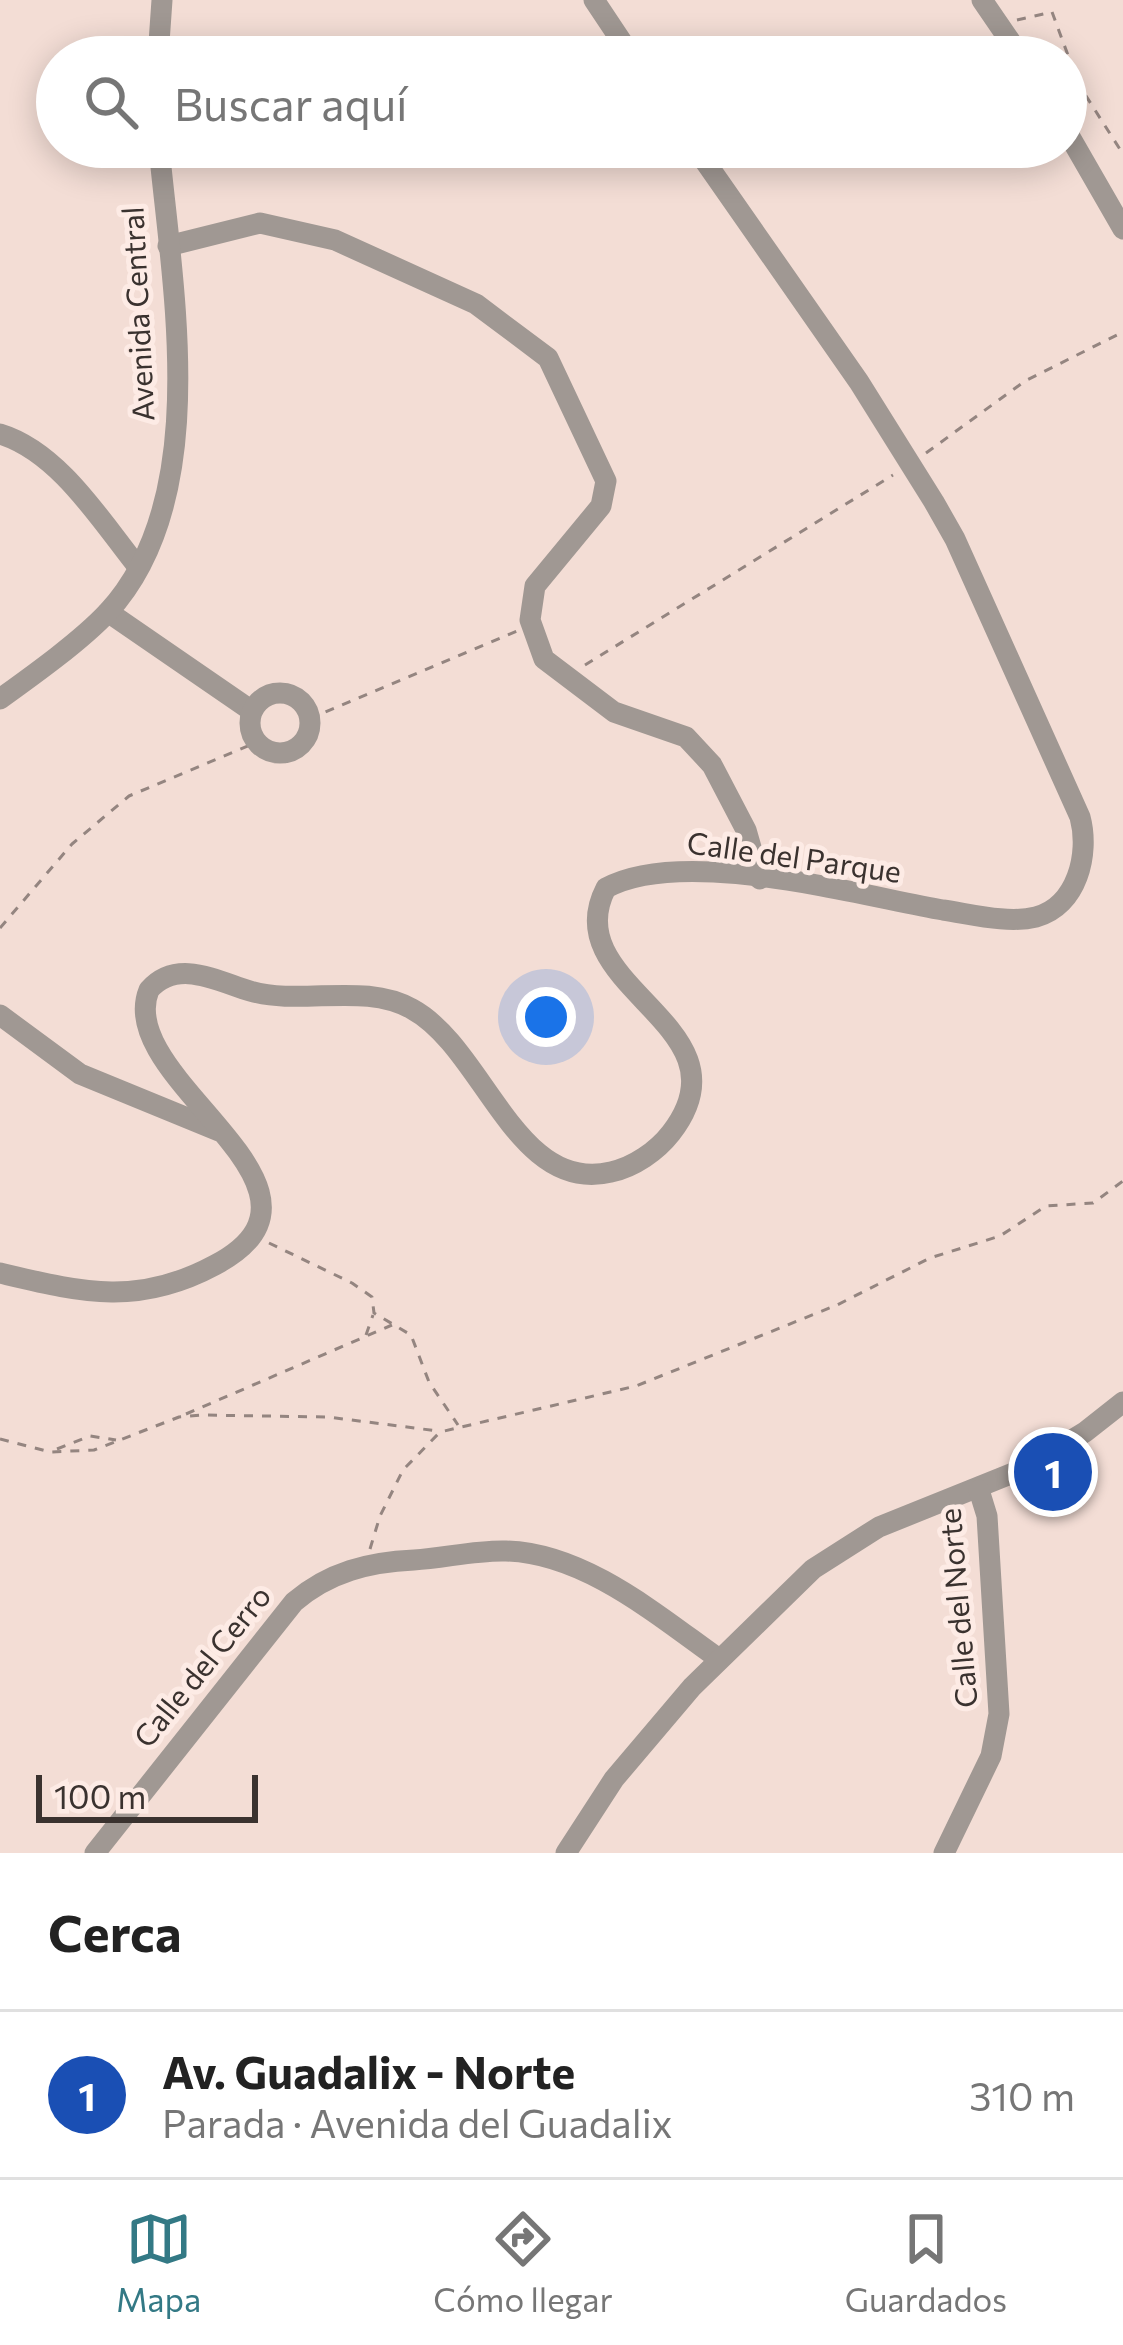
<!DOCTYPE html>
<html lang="es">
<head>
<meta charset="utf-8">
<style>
	:root { --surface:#fff; --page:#f2f2f2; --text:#222; --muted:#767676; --line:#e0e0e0; --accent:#337985 }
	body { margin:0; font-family:Commissioner,sans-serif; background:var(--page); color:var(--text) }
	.scale { position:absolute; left:36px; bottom:30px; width:222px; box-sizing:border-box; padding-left:12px; border:6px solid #3a322f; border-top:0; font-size:33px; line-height:42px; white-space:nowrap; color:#3a322f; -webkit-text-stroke:9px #fdebe5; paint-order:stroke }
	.you { position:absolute; left:546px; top:1017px; width:42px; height:42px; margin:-30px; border:9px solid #fff; border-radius:50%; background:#1a73e8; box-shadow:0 0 0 18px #1a73e833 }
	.badge { display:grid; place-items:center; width:78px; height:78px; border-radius:50%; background:var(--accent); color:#fff; font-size:39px; font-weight:700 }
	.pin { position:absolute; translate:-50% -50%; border:6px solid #fff; box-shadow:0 3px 12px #0006 }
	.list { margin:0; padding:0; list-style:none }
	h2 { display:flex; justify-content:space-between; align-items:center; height:156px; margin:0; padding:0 48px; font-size:51px }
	h2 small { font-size:39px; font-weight:400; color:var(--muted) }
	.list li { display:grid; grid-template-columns:78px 1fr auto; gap:36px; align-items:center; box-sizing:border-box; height:168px; padding:0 48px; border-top:3px solid var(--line) }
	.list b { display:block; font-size:45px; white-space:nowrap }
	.list p { margin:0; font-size:39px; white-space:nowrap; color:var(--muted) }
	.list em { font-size:39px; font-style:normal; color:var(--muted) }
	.icon { flex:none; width:66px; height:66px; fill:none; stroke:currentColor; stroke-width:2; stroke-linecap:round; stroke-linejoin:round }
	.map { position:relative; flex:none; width:1123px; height:1853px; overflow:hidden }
	.search { position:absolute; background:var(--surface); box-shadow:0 6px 30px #0003; left:36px; right:36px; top:36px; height:132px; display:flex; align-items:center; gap:30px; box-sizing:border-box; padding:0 42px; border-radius:66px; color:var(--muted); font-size:45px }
	.sheet { height:324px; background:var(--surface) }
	nav { display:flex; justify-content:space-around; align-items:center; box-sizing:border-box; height:168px; border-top:3px solid var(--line); background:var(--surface); font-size:33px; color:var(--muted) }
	nav a { display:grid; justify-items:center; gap:6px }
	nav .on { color:var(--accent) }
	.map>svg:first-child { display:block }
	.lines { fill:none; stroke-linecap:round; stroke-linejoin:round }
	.path { stroke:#948580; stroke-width:3; stroke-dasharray:9 9; stroke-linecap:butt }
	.minor { stroke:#a09893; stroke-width:21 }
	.labels { text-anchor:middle; stroke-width:10; stroke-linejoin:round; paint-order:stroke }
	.street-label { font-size:30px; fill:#3a322f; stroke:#fdebe5 }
</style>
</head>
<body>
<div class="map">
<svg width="1123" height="1853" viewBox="0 0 1123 1853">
	<rect width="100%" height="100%" fill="#f3ddd5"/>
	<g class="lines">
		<g class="path">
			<polyline points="1017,20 1052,12 1079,85 1123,154"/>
			<polyline points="926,453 1025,381 1123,332"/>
			<polyline points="585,665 893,475"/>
			<polyline points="309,719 517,631"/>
			<polyline points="0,928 72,844 129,796 257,742"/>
			<polyline points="269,1243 352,1283 372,1297 374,1313 411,1335 429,1382 458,1425"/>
			<polyline points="366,1335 373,1315"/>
			<polyline points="186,1414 392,1325"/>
			<polyline points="0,1439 50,1452 94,1450 179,1417 202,1415 328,1417 438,1431"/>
			<polyline points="57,1449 90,1436 116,1440"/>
			<polyline points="370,1549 380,1516 403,1470 440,1432 636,1386 837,1305 930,1258 1000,1236 1046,1206 1093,1203 1123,1181"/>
		</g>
		<g class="minor">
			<polyline points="594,0 632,57"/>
			<polyline points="982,0 1021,57"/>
			<polyline points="158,57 162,0"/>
			<polyline points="1066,130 1123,229"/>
			<polyline points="168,246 260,223 335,240 476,304 548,358 606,481 601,506 535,586 530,620 544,659 614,712 686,737 712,765 746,830 760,879"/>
			<path d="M0 434C59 452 101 521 138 567"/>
			<polyline points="108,612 252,711"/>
			<circle cx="280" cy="723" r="30"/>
			<path d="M0 699C32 676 81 641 108 612 213 498 172 287 159 147"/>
			<polyline points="0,1015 80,1074 219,1131"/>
			<path d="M0 1273C81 1292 137 1307 215 1265 361 1188 112 1080 149 990 177 958 217 981 250 991 302 1006 364 982 412 1009 484 1048 516 1195 611 1172 634 1167 657 1151 671 1133 755 1025 554 988 606 888 683 846 857 895 943 910 971 914 1008 924 1036 917 1077 906 1090 854 1080 817L955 539 934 502 859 382 695 147"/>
			<path d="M95 1853 294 1602C329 1572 369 1562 414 1560 445 1558 476 1550 506 1551 585 1553 658 1616 719 1659"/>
			<polyline points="566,1853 614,1779 692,1687 813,1569 879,1527 1028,1467 1085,1432 1123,1402"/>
			<polyline points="944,1853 991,1756 999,1714 987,1516 979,1490"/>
		</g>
	</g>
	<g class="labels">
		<g class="street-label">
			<text transform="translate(139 314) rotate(-93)" y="10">Avenida Central</text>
			<text transform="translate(794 858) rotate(8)" y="10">Calle del Parque</text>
			<text transform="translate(959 1608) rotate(-95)" y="10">Calle del Norte</text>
			<text transform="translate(203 1667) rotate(-51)" y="10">Calle del Cerro</text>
		</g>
	</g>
</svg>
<div class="scale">100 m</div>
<div class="you"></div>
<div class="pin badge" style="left:1053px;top:1472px;background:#1a4fb4">1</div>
<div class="search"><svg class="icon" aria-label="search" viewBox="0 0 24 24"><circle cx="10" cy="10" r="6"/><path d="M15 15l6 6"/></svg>Buscar aquí</div>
</div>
<section class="sheet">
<h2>Cerca<small></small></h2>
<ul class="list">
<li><span class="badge" style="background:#1a4fb4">1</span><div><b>Av. Guadalix - Norte</b><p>Parada · Avenida del Guadalix</p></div><em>310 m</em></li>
</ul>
</section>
<nav>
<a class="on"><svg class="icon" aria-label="map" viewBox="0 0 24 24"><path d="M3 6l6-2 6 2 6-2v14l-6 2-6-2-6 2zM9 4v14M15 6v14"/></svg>Mapa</a>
<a><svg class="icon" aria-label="directions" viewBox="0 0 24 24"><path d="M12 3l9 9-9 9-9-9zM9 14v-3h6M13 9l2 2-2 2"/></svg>Cómo llegar</a>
<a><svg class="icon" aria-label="saved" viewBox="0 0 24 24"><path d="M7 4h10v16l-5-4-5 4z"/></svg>Guardados</a>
</nav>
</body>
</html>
